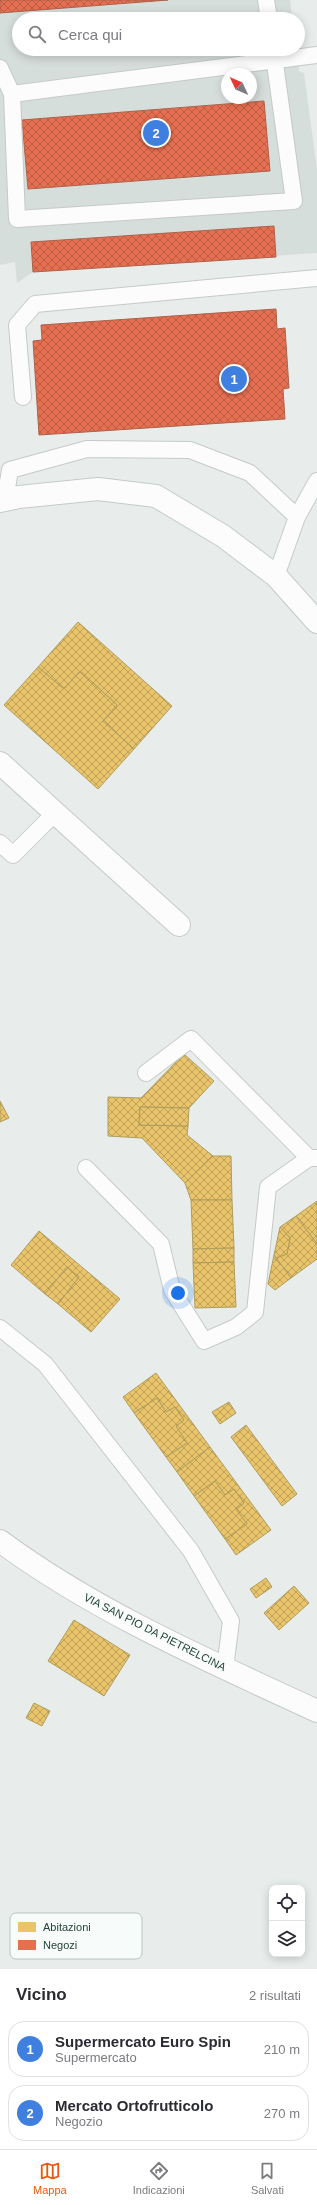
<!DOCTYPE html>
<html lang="it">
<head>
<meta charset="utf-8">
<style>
	:root { --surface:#fff; --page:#f2f2f3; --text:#2b2b33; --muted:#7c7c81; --line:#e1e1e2; --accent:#ea580c }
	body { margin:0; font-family:Arial,sans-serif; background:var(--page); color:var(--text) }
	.controls { position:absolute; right:12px; bottom:12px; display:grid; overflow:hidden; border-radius:8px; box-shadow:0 2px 10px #0003 }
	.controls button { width:36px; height:36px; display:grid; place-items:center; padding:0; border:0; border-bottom:1px solid var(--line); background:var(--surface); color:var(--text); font:20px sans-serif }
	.compass { position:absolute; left:221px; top:68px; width:36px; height:36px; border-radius:50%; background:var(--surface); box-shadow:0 2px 10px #0003; rotate:314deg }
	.you { position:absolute; left:178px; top:1293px; width:14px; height:14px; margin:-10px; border:3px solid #fff; border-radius:50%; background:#1a73e8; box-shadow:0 0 0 6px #1a73e833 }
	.badge { display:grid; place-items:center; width:26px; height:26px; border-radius:50%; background:var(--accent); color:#fff; font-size:13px; font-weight:700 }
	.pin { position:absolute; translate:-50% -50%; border:2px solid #fff; box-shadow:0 1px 4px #0006 }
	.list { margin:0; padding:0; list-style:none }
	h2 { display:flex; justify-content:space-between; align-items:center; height:52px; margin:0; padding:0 16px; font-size:17px }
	h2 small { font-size:13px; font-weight:400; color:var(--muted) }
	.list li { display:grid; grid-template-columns:26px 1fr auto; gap:12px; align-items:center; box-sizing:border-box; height:56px; margin:0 8px 8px; padding:0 8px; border:1px solid var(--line); border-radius:16px }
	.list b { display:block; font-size:15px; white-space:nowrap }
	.list p { margin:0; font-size:13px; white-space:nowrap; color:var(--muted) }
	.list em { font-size:13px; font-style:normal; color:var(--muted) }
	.icon { flex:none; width:22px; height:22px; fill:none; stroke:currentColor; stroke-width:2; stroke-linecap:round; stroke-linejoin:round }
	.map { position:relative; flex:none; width:317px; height:1969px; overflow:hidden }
	.search { position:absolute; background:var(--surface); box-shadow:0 2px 10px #0003; left:12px; right:12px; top:12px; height:44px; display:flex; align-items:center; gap:10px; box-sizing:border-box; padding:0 14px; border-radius:22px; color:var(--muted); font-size:15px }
	.sheet { height:180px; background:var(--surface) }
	nav { display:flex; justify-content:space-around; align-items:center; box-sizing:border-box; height:56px; border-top:1px solid var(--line); background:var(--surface); font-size:11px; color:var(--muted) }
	nav a { display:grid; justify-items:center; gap:2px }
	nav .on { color:var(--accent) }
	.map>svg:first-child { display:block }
	.built { fill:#d6dedb; fill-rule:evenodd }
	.homes { fill:url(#homes-cross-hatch); stroke:#ae9d5c }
	.shops { fill:url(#shops-cross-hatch); stroke:#ac624a }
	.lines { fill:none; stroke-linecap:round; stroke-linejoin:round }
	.lane-casing { stroke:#c5cac8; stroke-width:18 }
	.street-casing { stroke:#c5cac8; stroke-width:24 }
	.secondary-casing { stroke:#c3cbc8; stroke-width:24 }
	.lane { stroke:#fcfcfc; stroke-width:16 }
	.street { stroke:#fcfcfc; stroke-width:22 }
	.secondary { stroke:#fcfcfc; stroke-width:22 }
	.labels { text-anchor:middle; stroke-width:4; stroke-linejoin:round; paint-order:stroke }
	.street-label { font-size:11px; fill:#24423a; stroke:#f7fbf9 }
	.key { fill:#f7fbf9; stroke:#b8c4c0; stroke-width:1 }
	.key-label { font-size:11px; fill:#24423a }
</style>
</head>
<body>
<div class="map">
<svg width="317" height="1969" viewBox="0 0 317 1969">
	<defs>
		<pattern id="homes-cross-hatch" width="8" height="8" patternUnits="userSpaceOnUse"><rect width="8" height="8" fill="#e9c46a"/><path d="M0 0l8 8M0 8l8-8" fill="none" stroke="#bda158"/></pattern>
		<pattern id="shops-cross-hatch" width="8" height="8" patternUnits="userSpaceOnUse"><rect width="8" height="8" fill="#e76f51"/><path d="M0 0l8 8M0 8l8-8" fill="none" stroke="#bb5d44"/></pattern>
	</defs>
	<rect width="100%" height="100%" fill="#e8edeb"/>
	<path class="built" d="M0 0H290L292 19H19V49H297L299 71 304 73 317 169V253L33 272 17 283 15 262 0 265ZM227 74H251V98H227Z"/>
	<g class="homes">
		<polygon points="78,622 172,706 134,749 103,721 117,705 80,671 64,689 38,667"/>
		<polygon points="38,667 64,689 80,671 117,705 103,721 134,749 98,789 4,705"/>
		<polygon points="184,1054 214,1081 189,1108 140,1107 139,1125 188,1126 187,1135 213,1156 185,1183 142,1138 108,1136 108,1097 141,1098"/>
		<polygon points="0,1101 9,1118 0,1122"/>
		<polygon points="140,1107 189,1108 188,1126 139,1125"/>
		<polygon points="213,1156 231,1156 232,1200 191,1200 185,1183"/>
		<polygon points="191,1200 232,1200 234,1248 193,1249"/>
		<polygon points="317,1201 317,1244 296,1216"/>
		<polygon points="296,1216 317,1244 317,1259 291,1278 276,1258 287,1254 290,1238 280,1227"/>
		<polygon points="280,1227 290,1238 287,1254 276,1258 274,1255"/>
		<polygon points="39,1231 120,1299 91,1332 58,1304 79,1277 67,1267 45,1294 11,1265"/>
		<polygon points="234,1248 234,1262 193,1263 193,1249"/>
		<polygon points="274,1255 291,1278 275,1290 268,1284"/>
		<polygon points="234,1262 236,1307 195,1308 193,1263"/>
		<polygon points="67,1267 79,1277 58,1304 45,1294"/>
		<polygon points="156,1373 210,1447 177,1472 166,1457 187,1443 176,1426 184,1420 175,1407 166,1412 157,1398 134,1413 123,1397"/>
		<polygon points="157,1398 166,1412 175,1407 184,1420 176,1426 187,1443 166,1457 134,1413"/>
		<polygon points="229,1402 236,1413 220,1424 212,1412"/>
		<polygon points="246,1425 297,1494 282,1506 231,1437"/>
		<polygon points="210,1447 271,1530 236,1555 225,1539 247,1524 236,1509 244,1503 234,1489 225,1495 215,1481 194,1496 177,1472"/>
		<polygon points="215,1481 225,1495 234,1489 244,1503 236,1509 247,1524 225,1539 194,1496"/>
		<polygon points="266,1578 272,1587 256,1598 250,1589"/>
		<polygon points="294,1586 309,1603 279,1630 264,1613"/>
		<polygon points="74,1620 130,1655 104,1696 48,1661"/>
		<polygon points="34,1703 50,1711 42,1726 26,1718"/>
	</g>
	<g class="shops">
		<polygon points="0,0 168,0 0,13"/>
		<polygon points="264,101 270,171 28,189 22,120"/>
		<polygon points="274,226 276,257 33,272 31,242"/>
		<polygon points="276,309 277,329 285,328 289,388 283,389 285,419 39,435 33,341 42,340 41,325"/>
	</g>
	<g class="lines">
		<g class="lane-casing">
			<g id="lane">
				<polyline points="266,0 269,19"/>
				<polyline points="0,68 12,94 17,219 294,201 273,49"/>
				<polyline points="12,94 317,55"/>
				<polyline points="23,397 17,325 35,304 317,278"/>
				<polyline points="5,500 10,470 87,449 190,450 250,473 297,517"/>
				<polyline points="276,576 297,517 317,481"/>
				<polyline points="0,843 13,855 55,813"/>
				<polyline points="146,1073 191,1039 309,1158 317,1158"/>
				<polyline points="86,1168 161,1244 172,1290 204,1341 236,1327 255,1312 268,1187 309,1158"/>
				<polyline points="0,1328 45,1364 191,1551 231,1621 225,1668"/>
			</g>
		</g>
		<g class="street-casing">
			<g id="street">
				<polyline points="0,763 179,925"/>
				<path d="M0 1541C96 1612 209 1661 317 1711"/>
			</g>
		</g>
		<g class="secondary-casing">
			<polyline id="secondary" points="0,501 19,497 98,489 156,496 223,536 276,576 317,622"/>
		</g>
		<use href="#lane" class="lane"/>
		<use href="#street" class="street"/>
		<use href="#secondary" class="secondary"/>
	</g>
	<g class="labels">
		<g class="street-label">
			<text transform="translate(155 1632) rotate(27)" y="4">VIA SAN PIO DA PIETRELCINA</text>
		</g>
	</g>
	<rect x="10" y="1913" width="132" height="46" rx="6" class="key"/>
	<rect x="18" y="1922" width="18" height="10" fill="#e9c46a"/>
	<rect x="18" y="1940" width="18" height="10" fill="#e76f51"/>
	<g class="key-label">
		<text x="43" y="1931">Abitazioni</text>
		<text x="43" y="1949">Negozi</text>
	</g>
</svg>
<div class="controls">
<button><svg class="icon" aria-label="locate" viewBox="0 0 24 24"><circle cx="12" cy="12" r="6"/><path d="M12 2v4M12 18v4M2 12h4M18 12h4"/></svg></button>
<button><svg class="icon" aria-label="layers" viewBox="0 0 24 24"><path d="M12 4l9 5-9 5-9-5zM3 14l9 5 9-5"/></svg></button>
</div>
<svg class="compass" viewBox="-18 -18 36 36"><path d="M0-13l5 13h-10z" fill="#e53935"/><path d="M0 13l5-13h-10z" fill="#7c7c81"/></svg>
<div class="you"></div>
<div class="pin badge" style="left:234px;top:379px;background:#3f7fe0">1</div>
<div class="pin badge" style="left:156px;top:133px;background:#3f7fe0">2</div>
<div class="search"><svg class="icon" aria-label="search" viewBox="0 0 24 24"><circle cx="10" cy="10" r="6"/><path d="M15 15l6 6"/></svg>Cerca qui</div>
</div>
<section class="sheet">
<h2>Vicino<small>2 risultati</small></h2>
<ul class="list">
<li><span class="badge" style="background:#3f7fe0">1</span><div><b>Supermercato Euro Spin</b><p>Supermercato</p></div><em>210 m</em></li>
<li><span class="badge" style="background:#3f7fe0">2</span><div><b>Mercato Ortofrutticolo</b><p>Negozio</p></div><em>270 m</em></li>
</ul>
</section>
<nav>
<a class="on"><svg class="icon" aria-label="map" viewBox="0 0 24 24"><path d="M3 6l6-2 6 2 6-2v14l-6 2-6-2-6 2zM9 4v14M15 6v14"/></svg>Mappa</a>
<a><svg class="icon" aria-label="directions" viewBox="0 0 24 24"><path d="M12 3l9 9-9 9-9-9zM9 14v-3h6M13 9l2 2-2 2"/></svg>Indicazioni</a>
<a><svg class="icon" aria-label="saved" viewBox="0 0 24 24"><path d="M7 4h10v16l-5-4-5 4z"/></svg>Salvati</a>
</nav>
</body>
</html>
